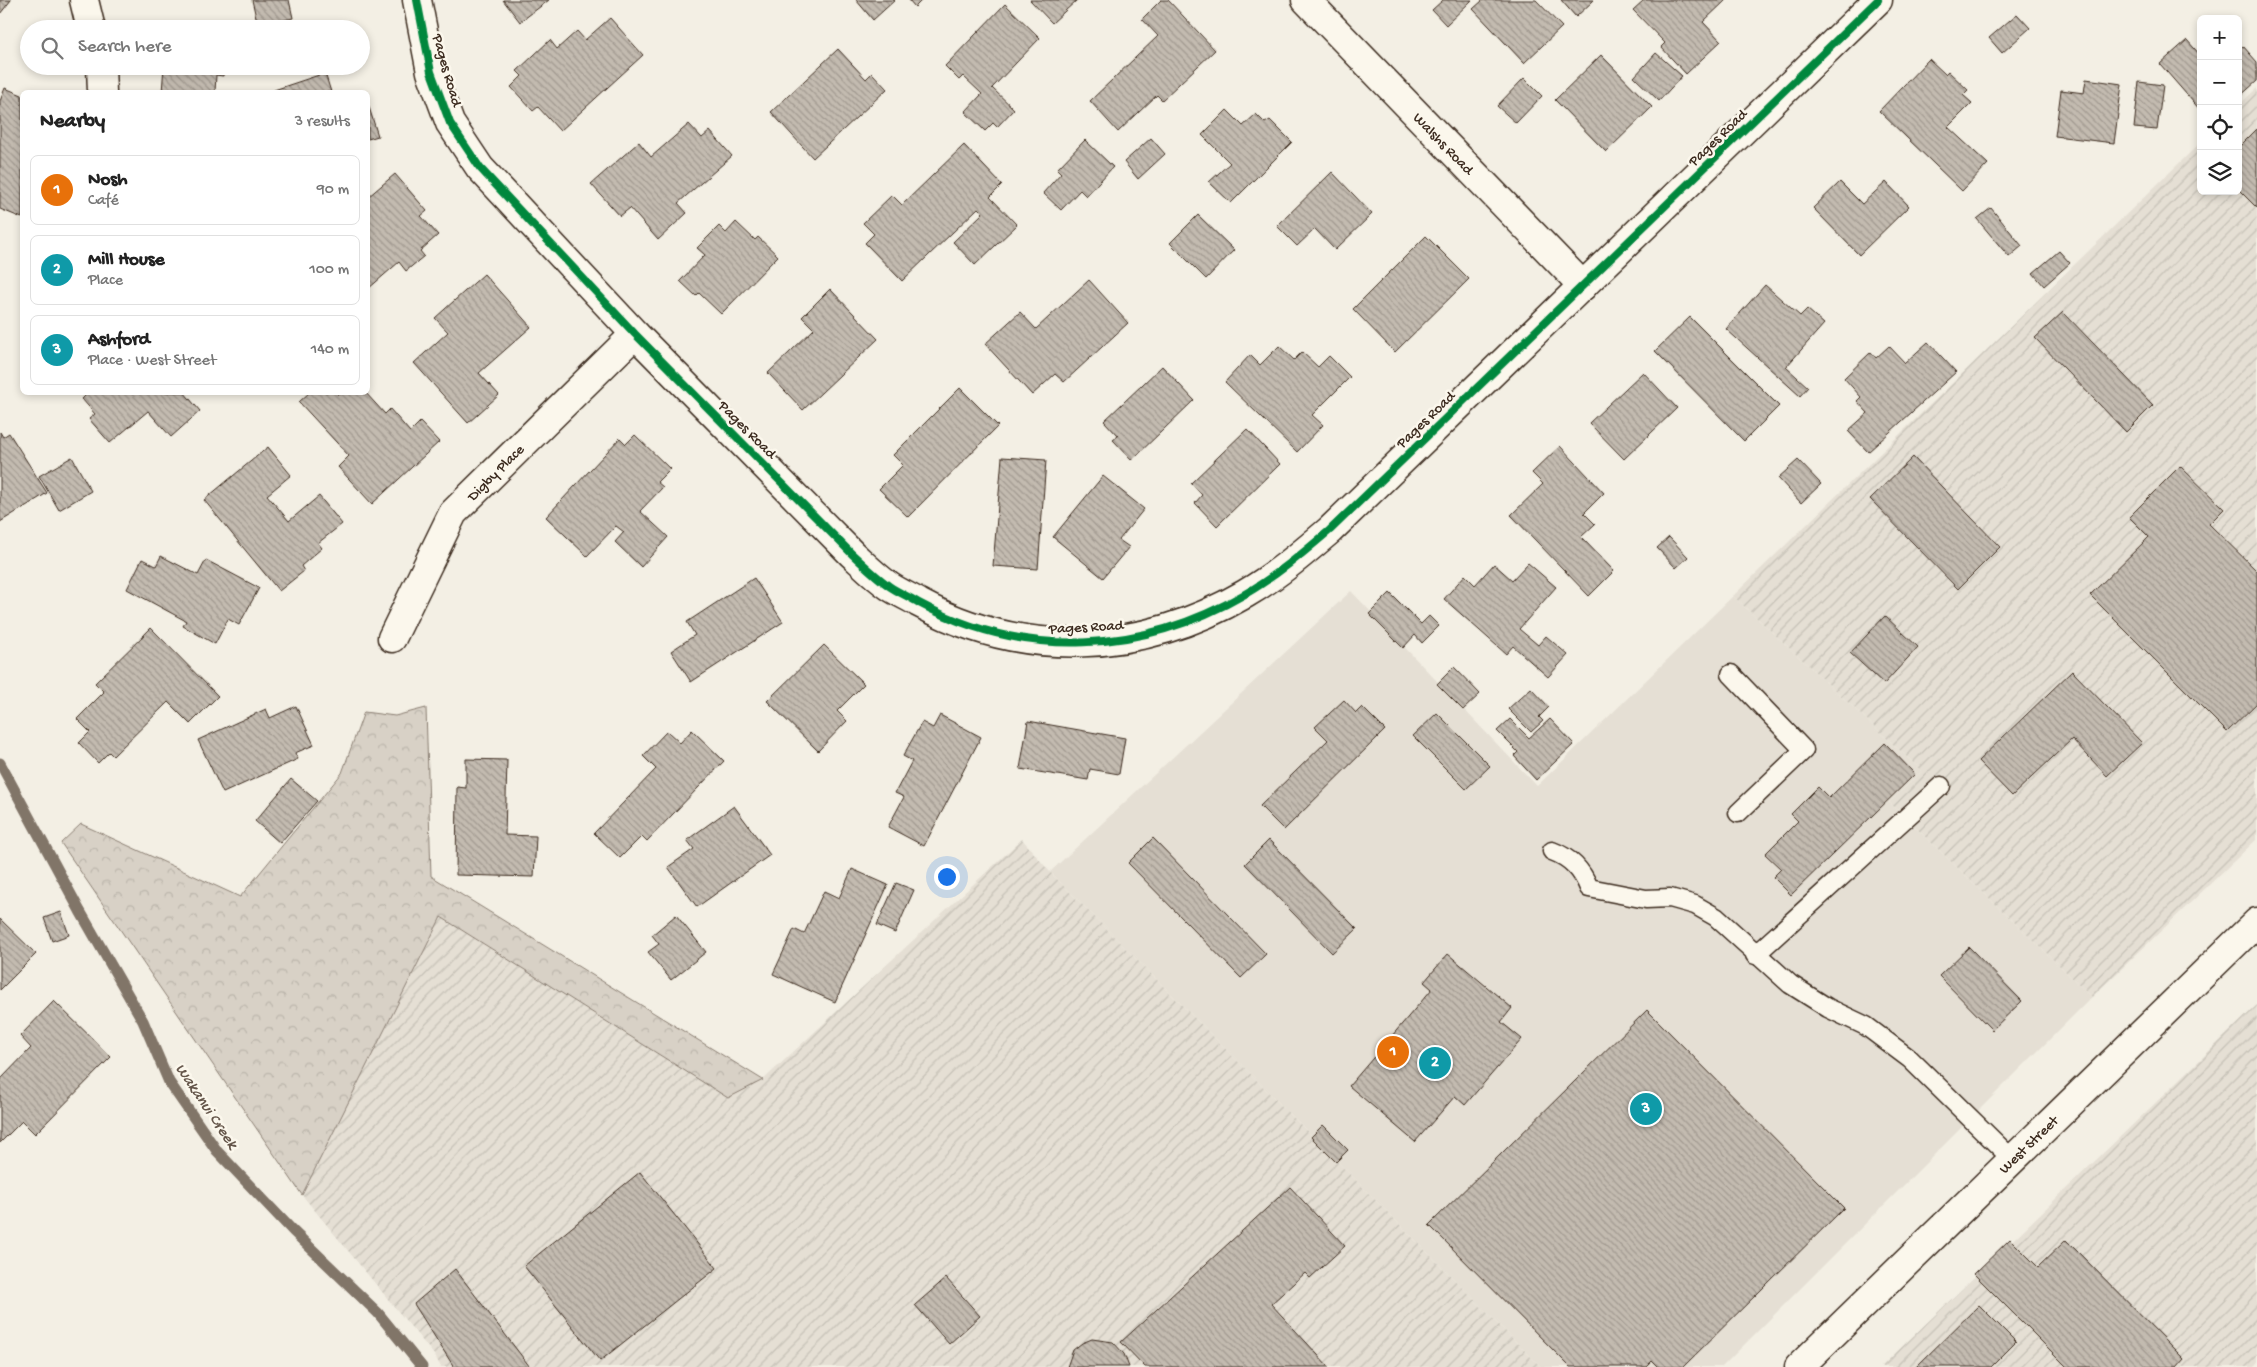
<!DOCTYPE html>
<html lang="en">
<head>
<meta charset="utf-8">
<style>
	:root { --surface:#fff; --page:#f6f6f6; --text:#222; --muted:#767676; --line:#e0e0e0; --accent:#111827 }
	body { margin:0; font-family:"Gochi Hand",sans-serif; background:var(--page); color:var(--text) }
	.controls { position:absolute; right:15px; top:15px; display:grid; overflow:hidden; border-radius:8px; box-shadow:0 2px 8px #0003 }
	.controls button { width:45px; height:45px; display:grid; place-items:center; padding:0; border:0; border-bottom:1px solid var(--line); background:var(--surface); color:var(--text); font:25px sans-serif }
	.you { position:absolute; left:946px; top:876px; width:18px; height:18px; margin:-12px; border:4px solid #fff; border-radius:50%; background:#1a73e8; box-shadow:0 0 0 8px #1a73e833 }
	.badge { display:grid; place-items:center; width:32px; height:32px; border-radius:50%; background:var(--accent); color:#fff; font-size:16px; font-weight:700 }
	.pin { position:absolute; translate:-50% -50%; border:2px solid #fff; box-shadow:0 1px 5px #0006 }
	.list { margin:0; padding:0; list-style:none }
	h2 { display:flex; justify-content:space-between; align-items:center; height:65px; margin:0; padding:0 20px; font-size:21px }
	h2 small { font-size:16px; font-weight:400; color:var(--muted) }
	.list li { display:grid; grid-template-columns:32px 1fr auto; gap:15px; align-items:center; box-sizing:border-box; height:70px; margin:0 10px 10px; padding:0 10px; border:1px solid var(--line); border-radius:8px }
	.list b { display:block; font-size:19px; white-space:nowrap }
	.list p { margin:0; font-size:16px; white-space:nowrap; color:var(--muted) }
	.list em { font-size:16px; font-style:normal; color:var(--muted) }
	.icon { flex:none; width:28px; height:28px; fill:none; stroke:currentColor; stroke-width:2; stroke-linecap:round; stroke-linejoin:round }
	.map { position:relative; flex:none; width:2257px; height:1367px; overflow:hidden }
	.search { position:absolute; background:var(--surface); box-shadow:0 2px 8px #0003; left:20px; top:20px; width:350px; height:55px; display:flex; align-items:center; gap:12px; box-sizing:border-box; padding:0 18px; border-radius:28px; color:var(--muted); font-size:19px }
	.panel { position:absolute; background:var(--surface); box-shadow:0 2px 8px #0003; left:20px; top:90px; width:350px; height:305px; border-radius:8px }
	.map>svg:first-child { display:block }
	.built { fill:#e5dfd4 }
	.industrial { fill:url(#industrial-furrows) }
	.park { fill:url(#park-crowns); stroke:#8a7e72 }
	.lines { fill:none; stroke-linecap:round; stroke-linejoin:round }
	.stream { stroke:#817468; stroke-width:11 }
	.building { fill:url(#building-back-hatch); stroke:#3b2a1e }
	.service-casing { stroke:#3b2a1e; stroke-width:21 }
	.minor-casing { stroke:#3b2a1e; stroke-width:31 }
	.trunk-casing { stroke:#3b2a1e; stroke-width:31 }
	.service { stroke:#fbf7ec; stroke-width:18 }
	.minor { stroke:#fbf7ec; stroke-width:28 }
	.trunk { stroke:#fbf7ec; stroke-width:28 }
	.cycleway-casing { stroke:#fbf7ec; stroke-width:11 }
	.cycleway { stroke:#00873e; stroke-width:8 }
	.labels { text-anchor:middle; stroke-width:5; stroke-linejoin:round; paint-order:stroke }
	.street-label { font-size:15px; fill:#3b2a1e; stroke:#fbf7ec }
	.water-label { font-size:16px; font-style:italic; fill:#645549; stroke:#fbf7ec }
</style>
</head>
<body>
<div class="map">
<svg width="2257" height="1367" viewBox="0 0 2257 1367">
	<defs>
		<pattern id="industrial-furrows" width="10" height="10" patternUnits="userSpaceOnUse" patternTransform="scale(1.25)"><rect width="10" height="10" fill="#e5dfd4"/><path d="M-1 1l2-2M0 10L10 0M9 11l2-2" fill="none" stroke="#c5c0b6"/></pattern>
		<pattern id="park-crowns" width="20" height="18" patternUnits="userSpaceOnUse" patternTransform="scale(1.25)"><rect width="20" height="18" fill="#d8d1c6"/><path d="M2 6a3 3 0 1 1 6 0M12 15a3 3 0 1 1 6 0" fill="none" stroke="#bab4aa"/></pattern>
		<pattern id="building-back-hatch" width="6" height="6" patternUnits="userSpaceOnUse" patternTransform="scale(1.25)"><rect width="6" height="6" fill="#c3bbb0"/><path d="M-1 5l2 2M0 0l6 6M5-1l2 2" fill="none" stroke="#a0988f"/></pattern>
	</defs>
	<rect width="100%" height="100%" fill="#f3efe4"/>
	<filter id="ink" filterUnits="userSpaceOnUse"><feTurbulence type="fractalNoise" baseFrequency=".02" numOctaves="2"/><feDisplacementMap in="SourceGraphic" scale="10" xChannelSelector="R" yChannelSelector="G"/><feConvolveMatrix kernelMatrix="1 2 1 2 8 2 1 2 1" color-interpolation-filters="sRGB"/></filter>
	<g filter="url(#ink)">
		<polygon class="built" points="1351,591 1537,786 1733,596 1922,771 1889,802 2092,997 1722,1367 1541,1367 1050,872"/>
		<g class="industrial">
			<polygon points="2257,88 2257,839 2092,997 1889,802 1922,771 1733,596 2201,142 2201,191 2238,191 2238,106"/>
			<polygon points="1022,839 1050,872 1541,1367 441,1367 435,1356 302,1195 441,917 728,1097 763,1080"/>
			<polygon points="2257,1005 2257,1364 2254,1367 1881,1367"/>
		</g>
		<polygon class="park" points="426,708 431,876 763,1080 728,1098 441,917 302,1195 61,843 81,824 240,897 342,773 364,712 395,716"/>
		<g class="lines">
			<polyline class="stream" points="0,763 80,911 143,1021 169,1082 217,1151 293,1231 378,1313 422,1367"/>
		</g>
		<g class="building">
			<polygon points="0,0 11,0 0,14"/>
			<polygon points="252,0 289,0 293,18 258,26"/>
			<polygon points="503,0 549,0 520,22"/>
			<polygon points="856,0 895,0 873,20"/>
			<polygon points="909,0 922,0 915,7"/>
			<polygon points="1030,0 1077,0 1052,23"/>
			<polygon points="1161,0 1168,0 1215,50 1162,100 1157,95 1118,132 1090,101 1158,36 1142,19"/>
			<polygon points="1443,0 1472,0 1446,25 1432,10"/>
			<polygon points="1483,0 1536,0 1562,27 1524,63 1473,9"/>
			<polygon points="1561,0 1594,0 1576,17"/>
			<polygon points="1644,0 1726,0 1703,22 1721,41 1686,74 1661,47 1665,43 1633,10"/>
			<polygon points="1005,4 1040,38 992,88 1014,109 997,127 993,123 985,131 965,112 982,94 963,76 959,80 945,66"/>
			<polygon points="2017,14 2030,28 2002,53 1989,38"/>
			<polygon points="610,18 643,55 560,131 538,107 533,111 511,87 522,76 517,71 550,40 557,49 577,31 585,40"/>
			<polygon points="2187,40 2201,56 2201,111 2160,64"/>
			<polygon points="2243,46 2257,62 2257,81 2238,98 2238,50"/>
			<polygon points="838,49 866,79 872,73 887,89 813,158 771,112"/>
			<polygon points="1656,53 1682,76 1659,101 1634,77"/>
			<polygon points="1601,55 1652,107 1606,152 1555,100"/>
			<polygon points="1929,59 1945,74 1948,71 1968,90 1963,95 1972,103 1948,127 1988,164 1962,191 1879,111"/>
			<polygon points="164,66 224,66 223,76 216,75 215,92 162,92"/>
			<polygon points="325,73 331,92 275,92 274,90"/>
			<polygon points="1524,78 1542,96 1516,123 1497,106"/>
			<polygon points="2086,79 2122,84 2114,143 2055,136 2061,90 2084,93"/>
			<polygon points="2139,82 2163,85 2157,130 2134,128"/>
			<polygon points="5,88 22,95 22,218 0,209 0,101"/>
			<polygon points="368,104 378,136 368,139"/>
			<polygon points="1227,110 1243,126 1256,114 1265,123 1270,120 1292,142 1231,203 1209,182 1230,163 1202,135"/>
			<polygon points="689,124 702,138 710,131 732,156 678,203 687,213 658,240 630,208 620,216 591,184 639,142 651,157"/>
			<polygon points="2257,129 2257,208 2238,189 2238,148"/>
			<polygon points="1151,138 1165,154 1138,179 1124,162"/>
			<polygon points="1085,140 1113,167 1086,196 1080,190 1061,210 1043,193 1061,173 1057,169"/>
			<polygon points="964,145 1002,185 990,197 1017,225 975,265 953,242 983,213 978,208 902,281 865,243 874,234 863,223 892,195 902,205"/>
			<polygon points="1332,172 1372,214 1335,250 1315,229 1297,246 1277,226"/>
			<polygon points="395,174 427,211 421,216 438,235 420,251 424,256 406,271 399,262 368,289 368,197"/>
			<polygon points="1840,182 1862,204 1886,182 1909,206 1859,255 1813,208"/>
			<polygon points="1991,208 2022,246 2009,257 1977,219"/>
			<polygon points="1198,215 1234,250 1206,279 1170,243"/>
			<polygon points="736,222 755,240 758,237 778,256 721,314 699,293 696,296 680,281 705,255 697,248 719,226 726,233"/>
			<polygon points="1426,236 1469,279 1395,352 1353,309"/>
			<polygon points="2059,251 2070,263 2044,286 2033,273"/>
			<polygon points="484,274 531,327 479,373 499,395 468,423 414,363 448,332 435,318"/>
			<polygon points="1089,280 1128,323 1064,382 1055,374 1032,395 985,344 1020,312 1036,329"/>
			<polygon points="1765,285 1800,316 1807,309 1824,324 1786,367 1808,387 1800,396 1726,329"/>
			<polygon points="830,289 878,339 803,410 768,373 814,329 802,317"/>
			<polygon points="2063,312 2153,405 2126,432 2035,338"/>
			<polygon points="1690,317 1779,406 1744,441 1655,351"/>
			<polygon points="1928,342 1956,372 1868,452 1848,431 1868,413 1857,401 1861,397 1844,378 1871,352 1876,358 1889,346 1905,363"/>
			<polygon points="1279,346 1294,360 1302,352 1318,367 1329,356 1350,377 1312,415 1323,425 1297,452 1225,382 1250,355 1260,365"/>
			<polygon points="1162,366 1194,400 1132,460 1113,440 1118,436 1104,421"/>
			<polygon points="1643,372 1677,408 1624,459 1589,423"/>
			<polygon points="960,388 998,426 908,517 879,489 903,465 893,455"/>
			<polygon points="89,392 184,392 200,411 171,437 148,411 110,443 89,419 95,414 82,399"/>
			<polygon points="310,392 336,392 338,395 341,392 365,392 385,414 390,409 410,432 420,422 439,442 372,504 338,467 349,456 299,402"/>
			<polygon points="1247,429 1280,464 1217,526 1195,503 1202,495 1191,483"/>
			<polygon points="0,432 3,437 9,433 47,493 0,522"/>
			<polygon points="635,435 670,469 657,482 663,487 640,511 668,537 641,567 615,542 624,532 616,526 587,556 546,517 620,438 626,444"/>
			<polygon points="1560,446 1604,493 1584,513 1595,524 1581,537 1614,571 1589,596 1511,515 1543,484 1532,473"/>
			<polygon points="268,447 291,475 267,495 289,521 319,496 342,524 318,543 322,548 301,566 304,571 279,591 204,500"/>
			<polygon points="72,457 91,491 59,510 39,476"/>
			<polygon points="1002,457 1046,460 1038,569 993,566"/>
			<polygon points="1913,457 2000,547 1958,589 1870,499"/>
			<polygon points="1798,460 1821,484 1801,503 1778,478"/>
			<polygon points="2180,466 2224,509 2209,524 2257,571 2257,703 2227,732 2090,595 2149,537 2129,517"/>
			<polygon points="1103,476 1144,509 1119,540 1129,547 1103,578 1053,537"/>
			<polygon points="1669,537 1688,557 1676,568 1657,548"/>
			<polygon points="161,556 198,575 206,560 259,588 239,625 228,619 215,644 183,626 186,621 127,589 142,559 156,566"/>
			<polygon points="1528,563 1556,587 1519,629 1538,645 1546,636 1568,655 1548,677 1513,646 1506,654 1444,599 1465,575 1475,585 1494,564 1512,580"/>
			<polygon points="754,578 783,622 691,682 671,651 695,635 687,622"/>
			<polygon points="1390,593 1421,624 1429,616 1439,626 1422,643 1415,635 1403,648 1369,614"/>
			<polygon points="1885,616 1918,647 1884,684 1850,653"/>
			<polygon points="151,628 218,696 190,724 168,702 113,756 109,752 98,763 79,743 90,732 77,719 104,692 95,683"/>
			<polygon points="824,645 864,684 837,711 847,721 818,751 767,701"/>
			<polygon points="1454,667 1480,694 1463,710 1437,684"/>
			<polygon points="2072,671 2142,743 2107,776 2072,739 2012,796 1978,761"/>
			<polygon points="1531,688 1549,707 1539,717 1543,721 1531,732 1508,709"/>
			<polygon points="1344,700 1356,713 1362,707 1385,730 1284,830 1260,806 1328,740 1315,727"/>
			<polygon points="296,706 314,745 295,753 298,759 223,793 198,740 266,709 270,718"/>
			<polygon points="1437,713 1490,766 1466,789 1413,736"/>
			<polygon points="940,715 981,737 924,846 888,827 904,797 895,793 912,761 903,756 922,722 933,728"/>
			<polygon points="1510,719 1529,738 1550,719 1574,744 1536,780 1514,756 1518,752 1497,731"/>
			<polygon points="1028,721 1125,738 1119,774 1090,769 1088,780 1020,769"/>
			<polygon points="692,730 724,761 647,841 642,836 620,858 594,833 656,769 643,756 667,731 680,743"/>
			<polygon points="1885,743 1915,774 1791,895 1773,877 1781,869 1765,854 1798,821 1791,814 1818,787 1829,798"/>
			<polygon points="466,759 507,760 505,835 536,836 534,877 456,875 457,787 466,788"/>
			<polygon points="291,779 317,801 280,843 255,821"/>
			<polygon points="734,806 770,855 697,907 668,867 694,849 687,840"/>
			<polygon points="1153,838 1266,954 1241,978 1128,863"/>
			<polygon points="1269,840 1357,929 1332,953 1245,864"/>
			<polygon points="852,869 888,885 835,1002 773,974 794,929 804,934 824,891 839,898"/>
			<polygon points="896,883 914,890 895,933 877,925"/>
			<polygon points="61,912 69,935 52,941 44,918"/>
			<polygon points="676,915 706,952 671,980 648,952 659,944 652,935"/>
			<polygon points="0,919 36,954 0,990"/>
			<polygon points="1969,947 2022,1001 1992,1030 1939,976"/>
			<polygon points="1448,954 1512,1008 1501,1022 1522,1039 1465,1105 1455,1096 1415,1142 1349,1086 1432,989 1424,982"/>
			<polygon points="54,1001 111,1057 35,1134 22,1121 0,1143 0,1080 31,1048 20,1036"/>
			<polygon points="1647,1010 1844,1208 1683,1367 1658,1367 1652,1361 1646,1367 1570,1367 1429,1225"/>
			<polygon points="1323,1125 1348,1150 1336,1162 1311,1137"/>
			<polygon points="640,1172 717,1268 600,1361 524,1266"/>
			<polygon points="1290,1187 1345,1246 1310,1278 1305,1273 1271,1304 1329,1367 1145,1367 1121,1342"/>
			<polygon points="2010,1239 2038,1267 2066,1240 2184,1359 2177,1367 2067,1367 1974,1274"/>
			<polygon points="455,1269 530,1367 454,1367 414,1304"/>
			<polygon points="946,1278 980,1316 949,1344 915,1305"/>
			<polygon points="1979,1305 2016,1342 1991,1367 1916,1367"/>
			<polygon points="1092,1339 1113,1342 1124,1354 1129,1367 1067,1367 1073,1350 1082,1343"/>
		</g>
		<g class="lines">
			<g class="service-casing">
				<g id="service">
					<polyline points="1731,674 1804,750 1738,813"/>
					<path d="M1552 851C1571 858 1582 870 1589 888L1646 899 1670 898 1695 905 1716 917 1790 984 1828 1008 1866 1026 1910 1059 2012 1159"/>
					<polyline points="1755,955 1941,786"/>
				</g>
			</g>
			<g class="minor-casing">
				<g id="minor">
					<polyline points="84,0 91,29"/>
					<path d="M417 0 431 72 450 123 480 168 635 334 852 554C864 565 876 577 889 586 899 593 910 597 919 603 1025 660 1142 654 1245 594 1276 576 1303 553 1330 530L1878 0"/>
					<polyline points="1306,0 1583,286"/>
					<polyline points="101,66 102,92"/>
					<polyline points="392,638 453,513 635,334"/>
				</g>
			</g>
			<g class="trunk-casing">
				<polyline id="trunk" points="1799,1367 2257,922"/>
			</g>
			<use href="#service" class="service"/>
			<use href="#minor" class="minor"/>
			<use href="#trunk" class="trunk"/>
			<g class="cycleway-casing">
				<path id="cycleway" d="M417 0 431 72 450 123 480 168 635 334 852 554C864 565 876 577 889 586 899 593 910 597 919 603 1025 660 1142 654 1245 594 1276 576 1303 553 1330 530L1878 0"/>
			</g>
			<use href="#cycleway" class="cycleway"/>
		</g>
	</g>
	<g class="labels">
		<g class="street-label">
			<text transform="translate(448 70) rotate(74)" y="5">Pages Road</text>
			<text transform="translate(1717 137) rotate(-44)" y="5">Pages Road</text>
			<text transform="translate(1444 143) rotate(46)" y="5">Walshs Road</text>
			<text transform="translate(1425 419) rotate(-44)" y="5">Pages Road</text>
			<text transform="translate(748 429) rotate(45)" y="5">Pages Road</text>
			<text transform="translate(495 472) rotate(-45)" y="5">Digby Place</text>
			<text transform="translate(1086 626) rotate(-3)" y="5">Pages Road</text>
			<text transform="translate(2028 1144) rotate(-44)" y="5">West Street</text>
		</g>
		<g class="water-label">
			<text transform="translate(208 1105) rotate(56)" y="6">Wakanui Creek</text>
		</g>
	</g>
</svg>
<div class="controls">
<button>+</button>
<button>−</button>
<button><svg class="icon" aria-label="locate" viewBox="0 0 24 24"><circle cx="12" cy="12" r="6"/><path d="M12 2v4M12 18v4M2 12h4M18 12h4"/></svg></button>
<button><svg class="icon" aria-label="layers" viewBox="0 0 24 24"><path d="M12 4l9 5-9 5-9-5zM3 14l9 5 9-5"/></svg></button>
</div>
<div class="you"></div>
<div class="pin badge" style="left:1393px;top:1052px;background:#e8710a">1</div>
<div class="pin badge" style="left:1435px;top:1063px;background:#0f9aa8">2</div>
<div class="pin badge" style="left:1646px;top:1109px;background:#0f9aa8">3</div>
<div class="search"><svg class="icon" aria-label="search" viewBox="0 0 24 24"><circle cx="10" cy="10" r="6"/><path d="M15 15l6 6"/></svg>Search here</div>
<section class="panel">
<h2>Nearby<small>3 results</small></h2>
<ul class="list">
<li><span class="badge" style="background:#e8710a">1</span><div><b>Nosh</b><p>Café</p></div><em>90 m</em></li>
<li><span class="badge" style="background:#0f9aa8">2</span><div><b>Mill House</b><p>Place</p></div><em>100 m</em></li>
<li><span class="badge" style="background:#0f9aa8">3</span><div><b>Ashford</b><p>Place · West Street</p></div><em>140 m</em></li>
</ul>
</section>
</div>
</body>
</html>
